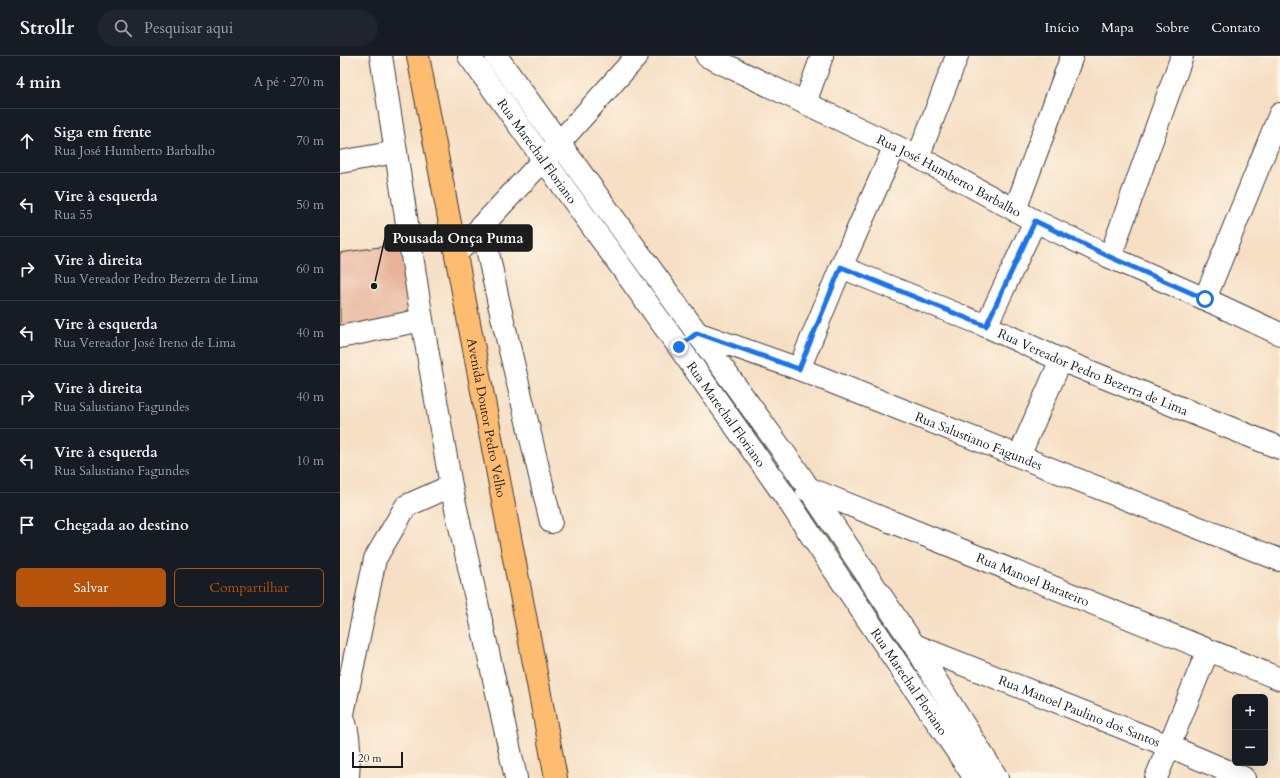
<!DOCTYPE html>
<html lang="pt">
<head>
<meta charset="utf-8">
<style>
	:root { --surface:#171b24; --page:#20242c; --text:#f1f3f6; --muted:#9ea1a6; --line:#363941; --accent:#b45309 }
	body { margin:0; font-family:Cardo,serif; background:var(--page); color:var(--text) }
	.controls { position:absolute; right:12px; bottom:12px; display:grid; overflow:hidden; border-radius:6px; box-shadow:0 4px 16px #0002 }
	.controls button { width:36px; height:36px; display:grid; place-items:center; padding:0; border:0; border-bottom:1px solid var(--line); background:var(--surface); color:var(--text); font:20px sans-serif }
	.scale { position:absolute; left:12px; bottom:10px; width:51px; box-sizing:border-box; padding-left:4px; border:2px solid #1c1c1c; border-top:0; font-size:11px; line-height:14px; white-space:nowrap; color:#1c1c1c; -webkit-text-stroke:3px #fcf5e5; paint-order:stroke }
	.stop { position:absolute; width:12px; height:12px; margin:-9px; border:3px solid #1a73e8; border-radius:50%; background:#fff }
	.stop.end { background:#1a73e8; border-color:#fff; box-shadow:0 1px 4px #0008 }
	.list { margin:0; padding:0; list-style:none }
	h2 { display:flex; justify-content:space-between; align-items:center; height:52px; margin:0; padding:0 16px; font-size:17px }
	h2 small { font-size:13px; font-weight:400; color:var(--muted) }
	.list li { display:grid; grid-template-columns:26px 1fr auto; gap:12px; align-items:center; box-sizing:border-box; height:64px; padding:0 16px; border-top:1px solid var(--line) }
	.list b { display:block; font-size:15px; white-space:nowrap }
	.list p { margin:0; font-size:13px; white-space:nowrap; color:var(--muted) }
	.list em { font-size:13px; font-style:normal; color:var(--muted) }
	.actions { display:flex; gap:8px; padding:12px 16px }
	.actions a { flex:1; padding:9px 0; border:1px solid var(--accent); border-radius:6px; text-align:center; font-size:14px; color:var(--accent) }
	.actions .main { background:var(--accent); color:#fff }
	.icon { flex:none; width:22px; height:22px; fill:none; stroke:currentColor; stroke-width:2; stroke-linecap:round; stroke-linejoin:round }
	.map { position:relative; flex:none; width:940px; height:722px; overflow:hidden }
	header { display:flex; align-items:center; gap:24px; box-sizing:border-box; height:56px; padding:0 20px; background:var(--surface); border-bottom:1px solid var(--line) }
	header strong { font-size:19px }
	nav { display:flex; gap:22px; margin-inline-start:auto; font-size:14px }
	.search { width:280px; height:36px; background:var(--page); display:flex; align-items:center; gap:10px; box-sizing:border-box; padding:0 14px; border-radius:22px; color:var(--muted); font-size:15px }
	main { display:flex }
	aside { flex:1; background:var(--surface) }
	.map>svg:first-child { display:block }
	.building { fill:#e8b298 }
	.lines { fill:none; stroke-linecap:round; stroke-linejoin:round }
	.minor-casing { stroke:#3d3935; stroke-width:24 }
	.major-casing { stroke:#3d3935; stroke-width:24 }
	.minor { stroke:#fff; stroke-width:22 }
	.major { stroke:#fdbc70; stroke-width:22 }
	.route { stroke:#1a73e8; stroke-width:5 }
	.labels { text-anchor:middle; stroke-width:3; stroke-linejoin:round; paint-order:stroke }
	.street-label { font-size:13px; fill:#1c1c1c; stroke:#fcf5e5 }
	.leader { fill:none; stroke:#1c1c1c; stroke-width:1.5 }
	.callout-dot { fill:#1c1c1c; stroke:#fcf5e5; stroke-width:1.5 }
	.callout { fill:#1c1c1c; stroke:#1c1c1c; stroke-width:1.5 }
	.callout-label { font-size:14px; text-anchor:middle; font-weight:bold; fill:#fff }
</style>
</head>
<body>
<header>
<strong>Strollr</strong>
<div class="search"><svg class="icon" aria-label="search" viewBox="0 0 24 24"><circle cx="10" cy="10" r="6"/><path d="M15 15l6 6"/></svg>Pesquisar aqui</div>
<nav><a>Início</a><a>Mapa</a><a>Sobre</a><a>Contato</a></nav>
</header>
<main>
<aside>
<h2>4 min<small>A pé · 270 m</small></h2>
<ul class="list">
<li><svg class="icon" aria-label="ahead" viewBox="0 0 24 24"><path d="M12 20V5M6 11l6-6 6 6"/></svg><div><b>Siga em frente</b><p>Rua José Humberto Barbalho</p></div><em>70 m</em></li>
<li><svg class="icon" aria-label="left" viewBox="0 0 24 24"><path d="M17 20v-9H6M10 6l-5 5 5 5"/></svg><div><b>Vire à esquerda</b><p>Rua 55</p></div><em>50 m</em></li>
<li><svg class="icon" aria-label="right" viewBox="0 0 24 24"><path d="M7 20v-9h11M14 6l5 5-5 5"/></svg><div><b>Vire à direita</b><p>Rua Vereador Pedro Bezerra de Lima</p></div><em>60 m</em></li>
<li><svg class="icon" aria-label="left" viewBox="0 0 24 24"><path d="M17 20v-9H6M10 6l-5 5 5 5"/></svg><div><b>Vire à esquerda</b><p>Rua Vereador José Ireno de Lima</p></div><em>40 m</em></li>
<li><svg class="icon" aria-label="right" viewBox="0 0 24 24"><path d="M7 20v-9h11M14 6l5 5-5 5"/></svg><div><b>Vire à direita</b><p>Rua Salustiano Fagundes</p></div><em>40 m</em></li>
<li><svg class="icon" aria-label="left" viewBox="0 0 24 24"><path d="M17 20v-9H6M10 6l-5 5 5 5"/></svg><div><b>Vire à esquerda</b><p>Rua Salustiano Fagundes</p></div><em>10 m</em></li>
<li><svg class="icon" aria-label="arrive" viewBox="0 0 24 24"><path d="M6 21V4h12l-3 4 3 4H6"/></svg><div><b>Chegada ao destino</b></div></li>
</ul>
<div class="actions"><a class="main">Salvar</a><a>Compartilhar</a></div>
</aside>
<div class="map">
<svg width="940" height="722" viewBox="0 0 940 722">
	<rect width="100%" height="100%" fill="#fcf5e5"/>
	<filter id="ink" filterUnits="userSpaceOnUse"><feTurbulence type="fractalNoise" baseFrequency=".025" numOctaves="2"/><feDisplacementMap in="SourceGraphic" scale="8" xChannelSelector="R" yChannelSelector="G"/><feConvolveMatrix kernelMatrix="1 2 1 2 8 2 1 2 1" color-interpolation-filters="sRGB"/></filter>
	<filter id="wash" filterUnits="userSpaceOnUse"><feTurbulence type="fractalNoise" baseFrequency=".012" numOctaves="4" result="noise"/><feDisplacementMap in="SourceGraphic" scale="16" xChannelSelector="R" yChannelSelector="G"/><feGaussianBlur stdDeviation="0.9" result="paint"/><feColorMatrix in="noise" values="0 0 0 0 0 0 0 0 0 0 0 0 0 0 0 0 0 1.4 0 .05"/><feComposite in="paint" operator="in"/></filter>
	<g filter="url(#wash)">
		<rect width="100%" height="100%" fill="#f6dfc4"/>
		<g id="blocks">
			<polygon class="building" points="60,188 73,263 0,272 0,197"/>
		</g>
	</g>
	<g filter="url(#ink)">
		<use href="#blocks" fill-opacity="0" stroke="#3d3935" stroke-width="1"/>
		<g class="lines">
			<g class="minor-casing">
				<g id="minor">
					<polyline points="41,0 82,264 111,430 176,722"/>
					<path id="s1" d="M129 0 339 291 449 446 484 499 635 722"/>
					<polyline points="156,0 453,409 574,589 657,722"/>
					<path id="s2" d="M367 0 578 101 695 165 770 201 865 243 940 278"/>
					<polyline points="465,47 482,0"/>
					<polyline points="578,101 617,0"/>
					<polyline points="0,106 56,96"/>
					<polyline points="675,154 732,0"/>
					<polyline points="142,169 159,248 211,466"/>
					<polyline points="116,198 219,87 297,0"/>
					<polyline points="770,201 842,0"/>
					<path id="s3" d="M501 211 646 270 721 304 940 392"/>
					<polyline points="865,243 940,58"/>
					<polyline points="646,270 695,165"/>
					<path id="s4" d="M356 278 357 277 459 313 940 504"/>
					<polyline points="0,281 82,264"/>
					<polyline points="459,313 501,211 555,90"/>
					<polyline points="679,400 721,304"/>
					<path id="s5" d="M467 434 468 432 940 623"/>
					<path id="s6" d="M574 589 829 690 904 722"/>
					<path d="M0 660 3 661C11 682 9 701 8 722"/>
					<polyline points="0,672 35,503 66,450 111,430"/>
					<polyline points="816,722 868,594"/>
				</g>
			</g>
			<g class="major-casing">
				<g id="major">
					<path id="s7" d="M78 0 216 722"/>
				</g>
			</g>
			<use href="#minor" class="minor"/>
			<use href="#major" class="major"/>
		</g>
	</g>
	<g class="lines" filter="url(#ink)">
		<polyline class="route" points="339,291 357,277 459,313 501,211 646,270 695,165 770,201 865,243"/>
	</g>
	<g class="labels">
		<g class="street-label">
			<text dy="5" stroke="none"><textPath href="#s1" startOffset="117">Rua Marechal Floriano</textPath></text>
			<text dy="5" stroke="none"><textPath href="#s2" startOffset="270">Rua José Humberto Barbalho</textPath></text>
			<text dy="5" stroke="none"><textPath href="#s3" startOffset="273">Rua Vereador Pedro Bezerra de Lima</textPath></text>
			<text dy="5" stroke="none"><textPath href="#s1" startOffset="441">Rua Marechal Floriano</textPath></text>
			<text dy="5" stroke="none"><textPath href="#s7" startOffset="368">Avenida Doutor Pedro Velho</textPath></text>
			<text dy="5" stroke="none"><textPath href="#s4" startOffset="303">Rua Salustiano Fagundes</textPath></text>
			<text dy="5" stroke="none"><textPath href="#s5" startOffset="245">Rua Manoel Barateiro</textPath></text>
			<text dy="5" stroke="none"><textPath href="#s1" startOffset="765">Rua Marechal Floriano</textPath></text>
			<text dy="5" stroke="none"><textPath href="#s6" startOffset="178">Rua Manoel Paulino dos Santos</textPath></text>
		</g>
	</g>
	<path class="leader" d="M34 230L45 182"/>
	<circle class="callout-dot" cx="34" cy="230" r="4"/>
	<rect class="callout" x="45" y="169" width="147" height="26" rx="4"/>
	<g class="callout-label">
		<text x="118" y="187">Pousada Onça Puma</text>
	</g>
</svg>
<div class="controls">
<button>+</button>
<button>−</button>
</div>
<div class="scale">20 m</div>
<div class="stop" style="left:865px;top:243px"></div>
<div class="stop end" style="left:339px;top:291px"></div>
</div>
</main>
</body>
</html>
